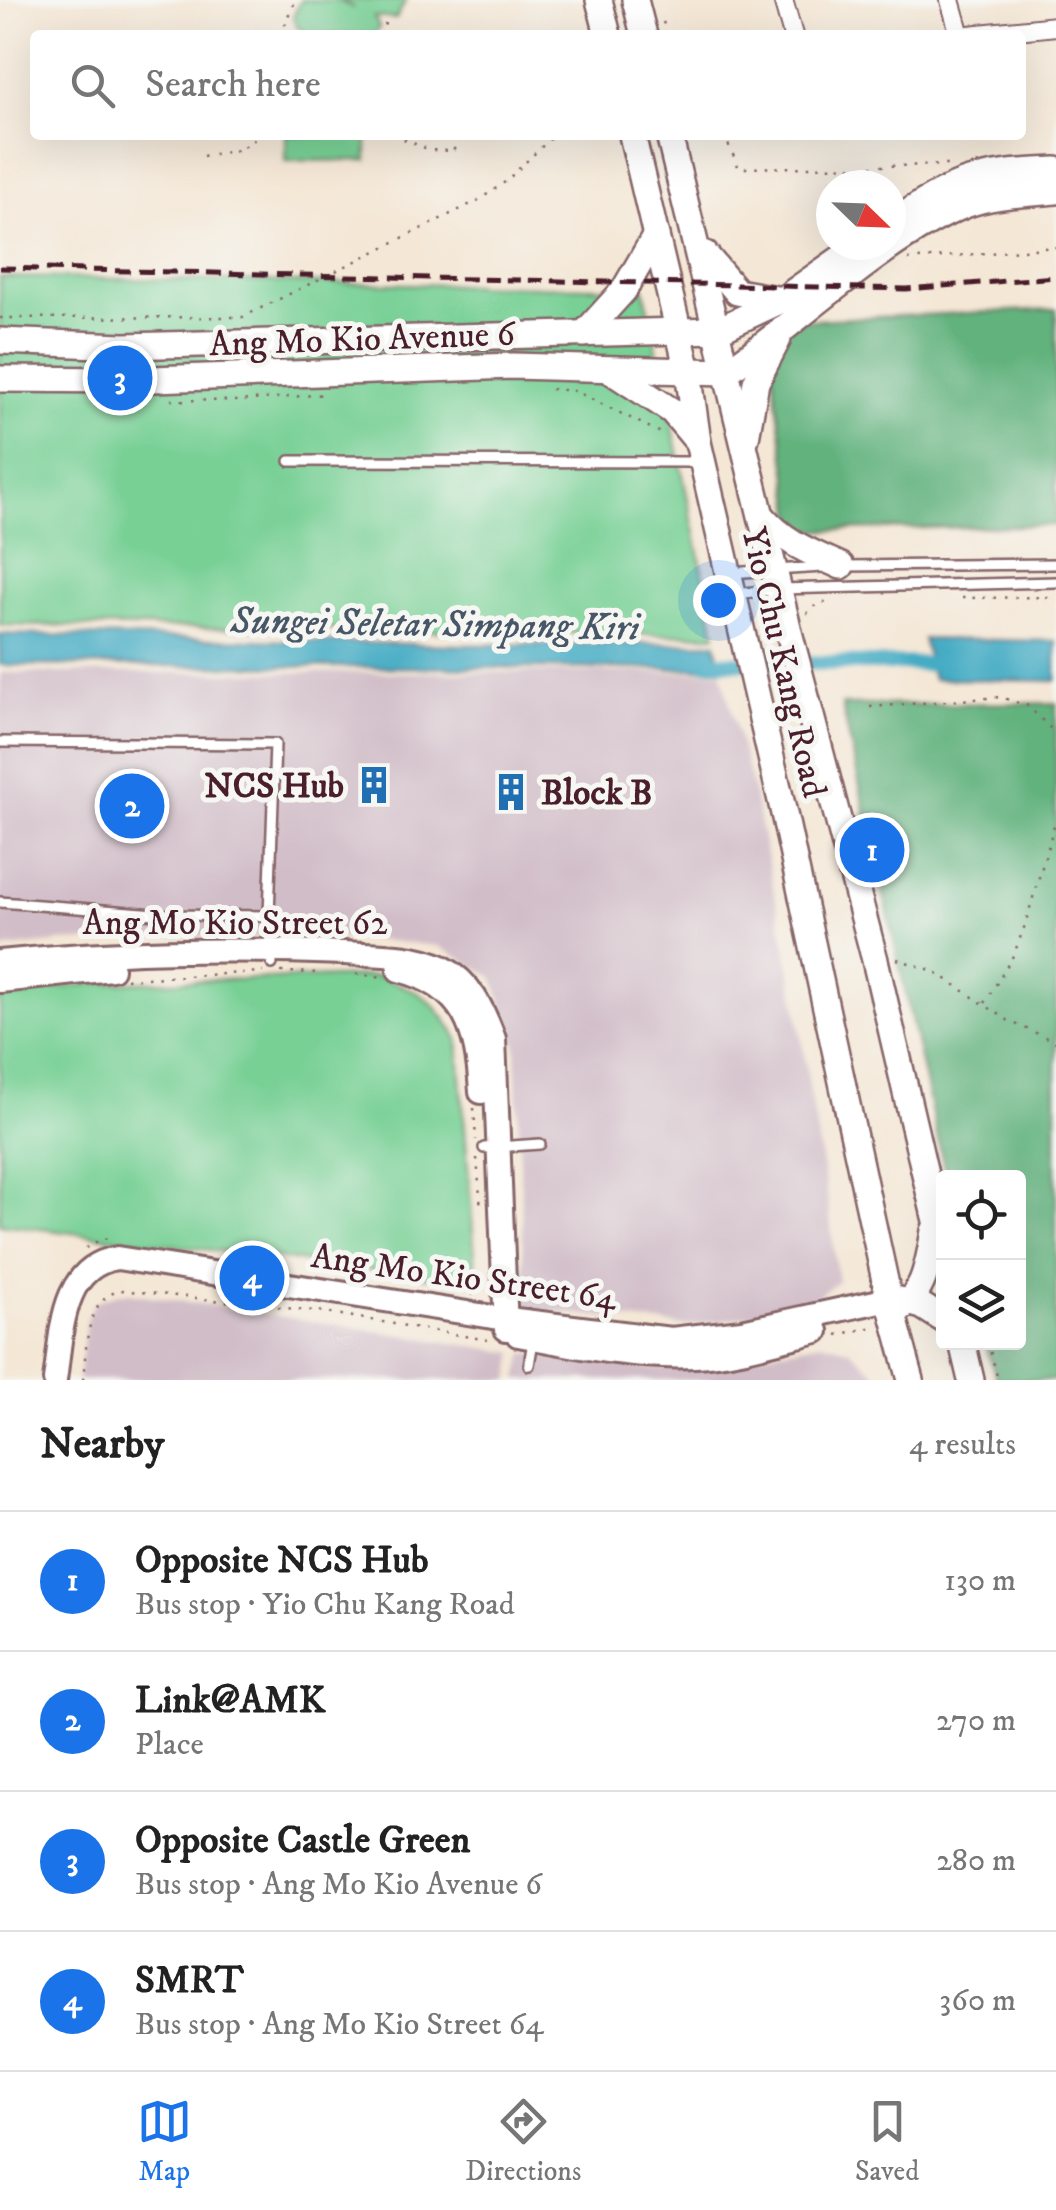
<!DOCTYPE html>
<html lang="en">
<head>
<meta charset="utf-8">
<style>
	:root { --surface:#fff; --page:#f6f6f6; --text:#222; --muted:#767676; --line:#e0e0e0; --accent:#1a73e8 }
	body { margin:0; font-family:"IM FELL DW Pica",serif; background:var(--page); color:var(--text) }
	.controls { position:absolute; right:30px; bottom:30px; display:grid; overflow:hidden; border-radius:10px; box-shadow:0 10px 40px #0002 }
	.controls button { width:90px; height:90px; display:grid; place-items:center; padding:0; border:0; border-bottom:2px solid var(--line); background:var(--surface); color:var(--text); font:50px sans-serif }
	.compass { position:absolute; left:816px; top:170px; width:90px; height:90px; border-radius:50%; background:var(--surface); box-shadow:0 10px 40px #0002; rotate:113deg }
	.you { position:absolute; left:718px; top:600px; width:35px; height:35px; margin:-25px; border:8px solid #fff; border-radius:50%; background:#1a73e8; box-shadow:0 0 0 15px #1a73e833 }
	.badge { display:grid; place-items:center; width:65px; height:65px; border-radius:50%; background:var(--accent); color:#fff; font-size:32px; font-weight:700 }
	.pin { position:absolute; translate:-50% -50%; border:5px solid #fff; box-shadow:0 2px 10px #0006 }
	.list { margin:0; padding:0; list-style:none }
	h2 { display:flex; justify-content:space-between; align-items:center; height:130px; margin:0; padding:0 40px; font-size:42px }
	h2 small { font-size:32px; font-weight:400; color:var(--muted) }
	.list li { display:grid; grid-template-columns:65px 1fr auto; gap:30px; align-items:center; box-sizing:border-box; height:140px; padding:0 40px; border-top:2px solid var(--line) }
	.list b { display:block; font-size:38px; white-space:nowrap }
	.list p { margin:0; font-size:32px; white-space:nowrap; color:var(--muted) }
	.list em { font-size:32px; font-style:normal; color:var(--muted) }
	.icon { flex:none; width:55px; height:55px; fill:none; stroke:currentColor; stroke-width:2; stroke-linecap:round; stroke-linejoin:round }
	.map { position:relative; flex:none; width:1056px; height:1380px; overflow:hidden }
	.search { position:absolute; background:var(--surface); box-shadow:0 10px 40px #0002; left:30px; right:30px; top:30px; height:110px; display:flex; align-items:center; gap:25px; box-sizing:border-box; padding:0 35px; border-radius:10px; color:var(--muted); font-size:38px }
	.sheet { height:690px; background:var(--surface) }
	nav { display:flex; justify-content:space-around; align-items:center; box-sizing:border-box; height:140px; border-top:2px solid var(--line); background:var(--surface); font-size:28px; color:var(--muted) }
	nav a { display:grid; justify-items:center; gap:5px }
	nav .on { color:var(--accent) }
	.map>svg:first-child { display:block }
	.industrial { fill:#d1bdc8 }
	.green { fill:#78d095; stroke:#617860; stroke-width:2.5 }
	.forest { fill:#62b27e; stroke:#566854; stroke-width:2.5 }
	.water { fill:#44acc4; stroke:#476678; stroke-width:2.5 }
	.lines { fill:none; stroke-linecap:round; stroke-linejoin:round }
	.canal { stroke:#44acc4; stroke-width:15 }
	.lane-casing { stroke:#866567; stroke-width:14 }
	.street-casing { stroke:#866567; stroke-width:22 }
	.secondary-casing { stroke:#866567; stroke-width:28 }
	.primary-casing { stroke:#866567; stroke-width:30 }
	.path { stroke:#866567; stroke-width:2.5; stroke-dasharray:2.5 8; stroke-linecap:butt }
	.lane { stroke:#fff; stroke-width:9 }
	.street { stroke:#fff; stroke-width:18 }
	.secondary { stroke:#fff; stroke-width:22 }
	.primary { stroke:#fff; stroke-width:25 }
	.rail { stroke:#4a1f2b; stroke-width:5; stroke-dasharray:15 8; stroke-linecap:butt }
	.labels { text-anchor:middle; stroke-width:10; stroke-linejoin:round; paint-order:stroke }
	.street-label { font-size:35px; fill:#4a1f2b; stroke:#f6f6f2 }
	.poi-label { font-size:35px; font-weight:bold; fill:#4a1f2b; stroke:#f6f6f2; text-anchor:end }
	.water-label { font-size:38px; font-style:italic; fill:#485768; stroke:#f6f6f2 }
</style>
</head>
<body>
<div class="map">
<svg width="1056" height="1380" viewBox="0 0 1056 1380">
	<rect width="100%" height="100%" fill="#f6f6f2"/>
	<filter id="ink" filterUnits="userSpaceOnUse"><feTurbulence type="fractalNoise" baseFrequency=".01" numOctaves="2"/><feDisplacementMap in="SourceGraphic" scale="20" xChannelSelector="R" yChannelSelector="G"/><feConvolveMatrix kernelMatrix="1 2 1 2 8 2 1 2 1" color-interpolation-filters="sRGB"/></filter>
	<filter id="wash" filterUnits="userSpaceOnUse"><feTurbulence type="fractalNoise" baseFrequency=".0048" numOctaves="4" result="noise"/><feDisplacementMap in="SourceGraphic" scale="40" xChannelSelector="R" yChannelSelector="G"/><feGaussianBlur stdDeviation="2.25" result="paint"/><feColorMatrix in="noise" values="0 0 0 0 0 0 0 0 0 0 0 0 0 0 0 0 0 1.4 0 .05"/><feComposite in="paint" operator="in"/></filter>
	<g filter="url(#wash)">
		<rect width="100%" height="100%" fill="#f4e7d6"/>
		<g class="industrial">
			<polygon points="721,672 752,786 790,967 828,1202 838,1281 804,1306 685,1326 525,1308 516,1044 493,977 438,946 357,938 213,936 60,942 0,949 0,673"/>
			<polygon points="120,1293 130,1293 515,1353 510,1380 78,1380 87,1318 95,1302"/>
			<polygon points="821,1342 849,1349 876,1373 878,1380 518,1380 524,1353 654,1369 712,1364"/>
		</g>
		<g class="green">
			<polygon points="301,0 337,0 354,8 342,0 406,0 396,19 374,17 379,27 375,35 312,35 298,28 293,17"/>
			<polygon points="286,135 367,135 367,160 286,161"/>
			<polygon points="0,277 644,288 716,635 0,625"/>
			<path d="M378 976C423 993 433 997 458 1039L477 1283 0 1224V995L96 983Z"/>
		</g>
		<g class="forest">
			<polygon points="1056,309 1056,525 796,531 765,322"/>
			<polygon points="1056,703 1056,1380 997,1380 985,1343 1018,1342 1018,1178 946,1177 842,705"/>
		</g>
		<g class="water">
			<polygon points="0,634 457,645 716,643 722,669 0,665"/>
			<polygon points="923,639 1056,641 1056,681 933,679"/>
		</g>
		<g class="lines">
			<polyline class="canal" points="704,662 929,664"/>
		</g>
	</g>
	<g filter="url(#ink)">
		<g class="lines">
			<g class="lane-casing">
				<g id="lane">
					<polyline points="290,461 699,462"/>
					<polyline points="844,566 1056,564"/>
					<polyline points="729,573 823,567"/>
					<polyline points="736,594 779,589 1056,582"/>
					<polyline points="0,742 275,744 269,916 272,964"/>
					<polyline points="0,902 169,915 269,916"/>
					<polyline points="484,1148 540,1144"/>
					<polyline points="529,1365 533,1341"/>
				</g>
			</g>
			<g class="street-casing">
				<g id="street">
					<polyline points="783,0 793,35"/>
					<polyline points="950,0 960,35"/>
					<polyline points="969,35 1056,26"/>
				</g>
			</g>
			<g class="secondary-casing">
				<g id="secondary">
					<path d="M0 962C113 950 230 948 344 953 375 955 413 953 442 967 471 982 483 1009 494 1039L506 1329"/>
					<path d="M399 970C466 987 477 1030 481 1092"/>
					<polyline points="0,981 112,969"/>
					<path d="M518 1335C576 1346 636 1359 695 1356 736 1354 777 1341 817 1331"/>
					<path d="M55 1380C62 1335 60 1267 117 1258L493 1317 671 1339 742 1331 889 1299"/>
				</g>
			</g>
			<g class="primary-casing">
				<g id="primary">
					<polyline points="599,0 608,35"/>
					<polyline points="635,0 644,35"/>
					<polyline points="632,135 688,371 698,442 785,818 889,1299 911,1380"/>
					<polyline points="669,135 790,636 875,960 944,1255"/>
					<path d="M891 224C956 179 978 173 1056 170"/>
					<polyline points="705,254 737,292 782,300"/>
					<polyline points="584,334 624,290 656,235"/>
					<polyline points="0,341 124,346 718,330 782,300 860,245"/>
					<polyline points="611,371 672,411 698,442"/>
					<path d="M726 372C799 322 885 237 965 205 993 194 1026 194 1056 191"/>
					<polyline points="0,379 125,380 513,366 726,372"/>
					<polyline points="746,438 756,382 778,339"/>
					<path d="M762 516C784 542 810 552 841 566"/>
					<polyline points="899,1300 922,1306 944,1320"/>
					<path d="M893 1313C925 1297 928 1263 934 1231"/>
					<polyline points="962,1342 971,1380"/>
				</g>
			</g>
			<g class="path">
				<polyline points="663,22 668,35"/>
				<polyline points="289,35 285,22 296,0"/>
				<polyline points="380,35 387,19"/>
				<polyline points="884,35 940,29"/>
				<polyline points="394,135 430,150 453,151 462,135"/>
				<polyline points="724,135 739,168 950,165"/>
				<polyline points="203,156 238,150 262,135"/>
				<polyline points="908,260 1056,247"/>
				<polyline points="0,318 243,317 479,200 505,182 554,135"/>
				<polyline points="551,389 575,391 663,434"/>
				<polyline points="171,400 238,401 328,394"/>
				<polyline points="962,598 1056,597"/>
				<polyline points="807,614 810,608 829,601"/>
				<polyline points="870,707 1000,697 1028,706 1056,734"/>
				<polyline points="897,959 934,971 1009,1021 1056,1042"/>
				<polyline points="281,972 323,973"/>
				<polyline points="356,974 383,977"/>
				<polyline points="126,979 263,972"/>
				<polyline points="985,1003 1014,954 1025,925 1056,819"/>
				<polyline points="474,1108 476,1140"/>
				<polyline points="477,1158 481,1210"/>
				<polyline points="86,1248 103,1238 111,1240"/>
				<polyline points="472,1295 484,1278"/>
				<polyline points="837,1335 873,1327"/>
				<polyline points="988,1342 998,1380"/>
				<path d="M83 1380C87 1348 84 1300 121 1290L324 1312 488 1340"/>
			</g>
			<use href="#lane" class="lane"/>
			<use href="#street" class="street"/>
			<use href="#secondary" class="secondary"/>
			<use href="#primary" class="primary"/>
			<polyline class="rail" points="0,268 906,289 1056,277"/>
		</g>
	</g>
	<defs>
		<g id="building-bare" transform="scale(3)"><path d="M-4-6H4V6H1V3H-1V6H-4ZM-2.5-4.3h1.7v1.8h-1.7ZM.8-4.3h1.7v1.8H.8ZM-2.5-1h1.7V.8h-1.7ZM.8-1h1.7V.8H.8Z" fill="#1f6fb2" stroke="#f6f6f2" stroke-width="2.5" paint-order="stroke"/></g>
	</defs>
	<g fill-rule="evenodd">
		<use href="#building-bare" x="374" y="785"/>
		<use href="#building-bare" x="511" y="792"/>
	</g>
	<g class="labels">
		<g class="street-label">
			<text transform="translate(362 338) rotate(-2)" y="12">Ang Mo Kio Avenue 6</text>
			<text transform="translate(785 662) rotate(77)" y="12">Yio Chu Kang Road</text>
			<text x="235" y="934">Ang Mo Kio Street 62</text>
			<text transform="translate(464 1276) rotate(8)" y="12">Ang Mo Kio Street 64</text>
		</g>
		<g class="poi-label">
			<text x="344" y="797">NCS Hub</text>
			<text x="541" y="804" text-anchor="start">Block B</text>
		</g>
		<g class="water-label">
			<text transform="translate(435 623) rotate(1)" y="13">Sungei Seletar Simpang Kiri</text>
		</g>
	</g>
</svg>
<div class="controls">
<button><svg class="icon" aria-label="locate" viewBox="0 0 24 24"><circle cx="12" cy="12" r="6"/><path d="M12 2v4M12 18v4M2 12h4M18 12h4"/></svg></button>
<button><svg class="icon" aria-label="layers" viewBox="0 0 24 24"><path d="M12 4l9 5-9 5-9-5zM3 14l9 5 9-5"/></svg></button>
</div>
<svg class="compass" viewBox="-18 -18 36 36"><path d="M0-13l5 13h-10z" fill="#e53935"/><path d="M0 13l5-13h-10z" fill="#767676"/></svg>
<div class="you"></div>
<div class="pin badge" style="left:872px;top:850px">1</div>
<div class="pin badge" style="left:132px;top:806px">2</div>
<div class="pin badge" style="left:120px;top:378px">3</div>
<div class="pin badge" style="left:252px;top:1278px">4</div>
<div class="search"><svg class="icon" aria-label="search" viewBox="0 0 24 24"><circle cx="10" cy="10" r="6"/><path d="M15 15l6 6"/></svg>Search here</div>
</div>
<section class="sheet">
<h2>Nearby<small>4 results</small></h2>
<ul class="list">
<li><span class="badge">1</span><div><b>Opposite NCS Hub</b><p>Bus stop · Yio Chu Kang Road</p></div><em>130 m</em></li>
<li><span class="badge">2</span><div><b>Link@AMK</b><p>Place</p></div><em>270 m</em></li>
<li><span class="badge">3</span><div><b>Opposite Castle Green</b><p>Bus stop · Ang Mo Kio Avenue 6</p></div><em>280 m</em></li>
<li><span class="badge">4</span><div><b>SMRT</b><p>Bus stop · Ang Mo Kio Street 64</p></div><em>360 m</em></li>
</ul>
</section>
<nav>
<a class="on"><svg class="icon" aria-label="map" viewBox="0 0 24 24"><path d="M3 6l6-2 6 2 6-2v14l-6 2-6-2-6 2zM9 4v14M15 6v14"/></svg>Map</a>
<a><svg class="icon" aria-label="directions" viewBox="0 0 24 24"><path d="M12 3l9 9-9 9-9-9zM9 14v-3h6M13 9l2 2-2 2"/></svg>Directions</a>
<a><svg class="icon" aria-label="saved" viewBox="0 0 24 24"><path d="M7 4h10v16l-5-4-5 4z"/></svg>Saved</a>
</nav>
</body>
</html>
